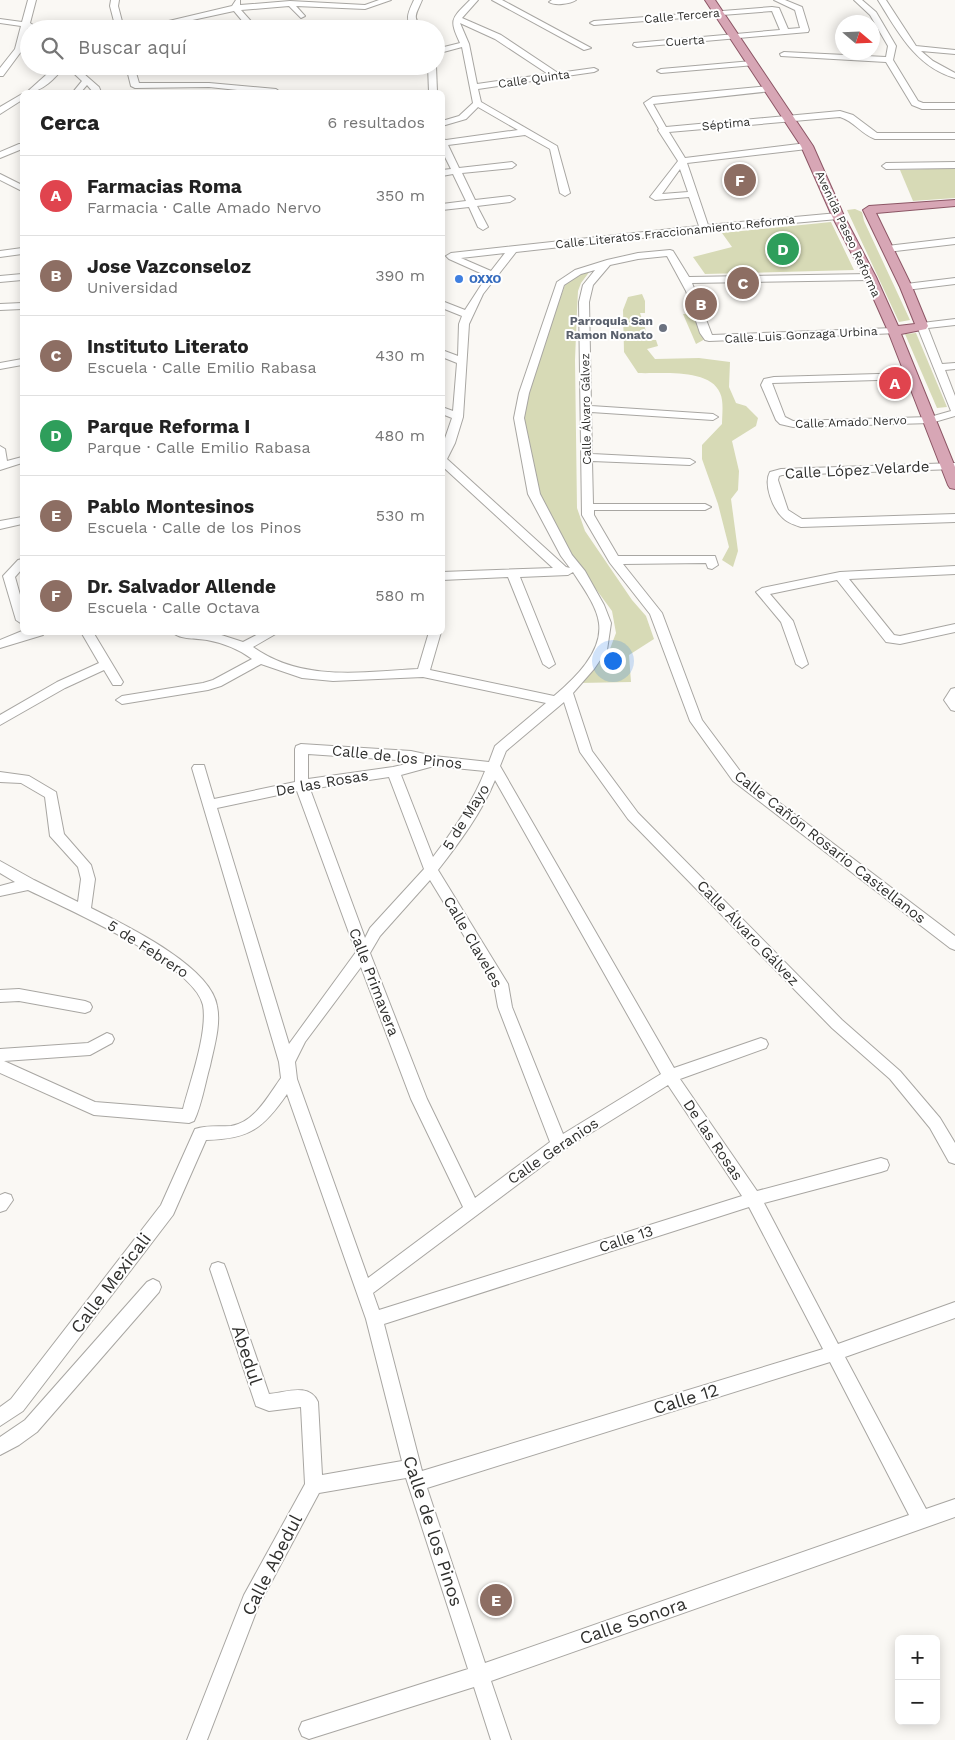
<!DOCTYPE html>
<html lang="es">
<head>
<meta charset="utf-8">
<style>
	:root { --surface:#fff; --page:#f2f2f2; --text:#222; --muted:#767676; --line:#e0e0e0; --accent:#0c7ba4 }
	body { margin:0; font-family:"Work Sans",sans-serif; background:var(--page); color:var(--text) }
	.controls { position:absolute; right:15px; bottom:15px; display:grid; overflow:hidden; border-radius:8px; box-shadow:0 2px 12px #0003 }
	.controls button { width:45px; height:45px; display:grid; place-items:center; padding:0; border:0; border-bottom:1px solid var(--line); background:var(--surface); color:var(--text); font:25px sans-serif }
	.compass { position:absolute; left:835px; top:15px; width:45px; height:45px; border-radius:50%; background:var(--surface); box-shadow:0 2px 12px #0003; rotate:109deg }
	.you { position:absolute; left:612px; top:660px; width:18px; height:18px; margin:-12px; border:4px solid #fff; border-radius:50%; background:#1a73e8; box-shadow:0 0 0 8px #1a73e833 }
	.badge { display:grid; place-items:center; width:32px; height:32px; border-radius:50%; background:var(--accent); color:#fff; font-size:16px; font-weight:700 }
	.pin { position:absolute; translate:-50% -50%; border:2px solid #fff; box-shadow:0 1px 5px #0006 }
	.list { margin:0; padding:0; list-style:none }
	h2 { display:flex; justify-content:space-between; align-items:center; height:65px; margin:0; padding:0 20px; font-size:21px }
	h2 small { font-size:16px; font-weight:400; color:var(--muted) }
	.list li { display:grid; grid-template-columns:32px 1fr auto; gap:15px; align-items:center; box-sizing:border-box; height:80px; padding:0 20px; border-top:1px solid var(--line) }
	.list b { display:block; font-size:19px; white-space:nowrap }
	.list p { margin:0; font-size:16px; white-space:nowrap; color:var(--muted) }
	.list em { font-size:16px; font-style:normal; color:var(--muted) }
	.icon { flex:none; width:28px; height:28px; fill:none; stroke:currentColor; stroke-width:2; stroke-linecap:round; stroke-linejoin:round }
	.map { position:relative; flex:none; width:955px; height:1740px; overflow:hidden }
	.search { position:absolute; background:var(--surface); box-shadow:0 2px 12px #0003; left:20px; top:20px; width:425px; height:55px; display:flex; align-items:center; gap:12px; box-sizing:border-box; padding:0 18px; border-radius:28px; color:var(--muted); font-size:19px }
	.panel { position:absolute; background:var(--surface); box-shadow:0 2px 12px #0003; left:20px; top:90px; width:425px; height:545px; border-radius:8px }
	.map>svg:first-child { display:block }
	.green { fill:#d7dab6 }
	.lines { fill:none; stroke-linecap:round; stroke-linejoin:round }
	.minor-casing { stroke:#a8a6a2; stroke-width:2 }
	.major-casing { stroke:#8c5665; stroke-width:2 }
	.minor { fill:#fff; fill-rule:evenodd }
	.major { fill:#d7a6b5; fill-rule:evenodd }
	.shop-dot { fill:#3f7fe0; stroke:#fff; stroke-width:2 }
	.worship-dot { fill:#6b7280; stroke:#fff; stroke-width:2 }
	.labels { text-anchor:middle; stroke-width:4; stroke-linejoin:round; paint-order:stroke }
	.far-street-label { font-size:12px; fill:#30302e; stroke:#fff }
	.far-shop-label { font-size:12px; font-weight:bold; fill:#366cbe; stroke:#fff; text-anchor:start }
	.far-worship-label { font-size:12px; font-weight:bold; fill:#5b616d; stroke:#fff; text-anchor:end }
	.street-label { font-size:15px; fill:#30302e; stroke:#fff }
	.near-street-label { font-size:18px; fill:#30302e; stroke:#fff }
</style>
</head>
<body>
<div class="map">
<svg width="955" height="1740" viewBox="0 0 955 1740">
	<rect width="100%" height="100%" fill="#faf8f4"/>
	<g class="green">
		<polygon points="955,168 955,198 913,201 900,170"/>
		<polygon points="855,209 862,212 864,221 910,320 899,322 847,210"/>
		<polygon points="831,222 854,270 705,274 693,257 732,247 722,233"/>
		<polygon points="590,271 581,283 578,291 577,311 575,360 577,508 585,531 632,600 646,616 654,639 629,655 631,682 579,683 608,654 616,633 612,611 549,525 532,479 521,416 528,388 565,285 577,275"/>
		<path d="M642 294 645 301V313H640L649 340H656L658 346 647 349 655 359 699 358 730 362 729 387 736 403 746 406 758 418 756 426 732 441 739 471 738 490 731 499 738 551 733 567 722 560 729 547 718 504 702 459V445L722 424C722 415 724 401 720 393 710 368 661 374 638 373L624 352 623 310 628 297Z"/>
		<polygon points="696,313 707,338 696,344 683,314"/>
		<polygon points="916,333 947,407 937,408 905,334"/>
	</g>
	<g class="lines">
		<g class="minor-casing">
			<g id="minor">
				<polygon points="28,0 36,0 30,23 38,28 28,28 23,49 3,76 0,76 0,68 15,49 21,26 0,23 0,19 22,22"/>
				<polygon points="111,0 119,0 118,6 124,29 116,29 110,6"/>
				<polygon points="236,0 240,0 240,5 290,1 365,5 379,0 391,0 365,9 296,6 305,16 301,18 289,6 241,10 258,29 249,29 234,11 151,29 135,29 232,6"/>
				<path d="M414 0H422C416 15 411 17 424 29H415C403 21 409 11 414 0Z"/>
				<path d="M470 0H478L462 18 501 35 558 73 594 68 598 70 594 72 478 89 481 102 557 146 570 193 565 196 560 193 550 149 525 135 448 145 459 168 512 162 516 165 512 168 462 173 475 200 510 196 515 199 510 202 477 206 488 227 483 230 478 227 469 207 442 210V204L466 201 453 174 442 176V170L451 169 442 151V139L446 140 518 130 478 107 466 119 442 126V121L459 116 473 103 462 47 436 54V49L460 43C449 19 451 19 470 0ZM460 23 495 39 548 74 477 84 469 44Z"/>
				<polygon points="492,0 502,0 591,48 584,50"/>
				<path d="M552 0H576C570 4 555 6 549 2Z"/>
				<polygon points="774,0 785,0 802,7 809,30 808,32 637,47 633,45 634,43 780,30 772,11 594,25 590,23 594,21 772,7 779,8 788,29 800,28 795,10"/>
				<polygon points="854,0 862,0 876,12 896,46 893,60 918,101 923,103 955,103 955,109 922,109 912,105 886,62 781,56 780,54 784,52 886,57 888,46 870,15"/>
				<path d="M878 0H886L916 46 955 50V54L921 51 933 61 955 73V78C916 67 898 32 878 0Z"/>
				<polygon points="752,61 756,63 755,65 661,73 657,71 661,69"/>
				<path d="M56 66H65C55 78 43 92 27 92Z"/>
				<polygon points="66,66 75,66 99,87 101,92 93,92 87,85 81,92 73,92 82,81"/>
				<polygon points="126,66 134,66 139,83 209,83 276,89 280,92 257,92 209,87 135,88 131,86"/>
				<polygon points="428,66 436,66 437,92 429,92"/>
				<path d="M769 86 772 87V91L653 104 666 127 840 111 853 115 877 133H955V139H875C861 134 854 121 840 117L669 132 685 158 807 143 811 146 807 149 687 163 708 225 838 213 843 216 838 219 704 231 516 252 483 294 469 324 463 417 455 443 447 459 566 567 570 568 561 556 528 494 514 418 519 393 557 282 575 270 607 260 638 253 670 250 673 251 689 277 870 274 875 277 870 280 692 283 712 335 894 328 898 329V333L709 341 705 340 700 333 686 291 667 256 638 259 610 265 593 285 589 302 591 406 713 414 718 417 713 420 591 412 592 454 690 459 695 462 690 465 592 461 593 504H705L711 507 705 510H594V515L618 556H715L718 565 712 569 708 568 706 563 623 564 662 613 702 720 743 775 955 936V950L950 948 733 781 690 721 650 614 610 563 582 515 579 302 583 285 595 270 581 274 564 285 529 393 524 418 540 494 572 555 585 571 604 605 611 623 607 650 594 669 573 693 592 751 638 813 842 1020 900 1071 940 1118 955 1143V1164L949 1162 930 1128 890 1079 832 1028 628 819 580 752 564 702 506 751 500 766 674 1068 761 1038 766 1040 768 1044 766 1048 680 1079 757 1191 881 1158 887 1160 889 1165 887 1170 881 1172 764 1203 838 1344 955 1302V1318L845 1357 926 1509 955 1499V1517L491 1681 511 1740H491L474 1687 309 1739 302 1736 299 1729 302 1722 468 1669 406 1478 319 1493 258 1607 207 1740H187L244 1595 305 1484 301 1407 269 1411 256 1406 210 1269 212 1264 218 1262 224 1264 226 1269 269 1394C285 1393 309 1382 318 1402L322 1475 402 1461 366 1319 287 1094C263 1129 249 1139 206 1140L173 1215 23 1411 0 1426V1407L11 1399 161 1205 195 1129C207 1125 219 1127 231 1126 255 1122 268 1096 281 1078L279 1062 192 768 194 765H204L214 799 295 782V749L296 746 301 744 411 751 434 756 489 762 495 746 546 703 423 677 333 681 302 678 261 664 221 686 208 690 122 704 116 700 122 696 203 683 213 680 252 659C239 649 223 643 207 640 197 638 180 640 172 632H212L243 642 262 632H279L253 647C302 682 361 672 418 669L429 632H441L430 670 554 696C574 679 603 652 599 623 597 606 582 586 573 572L568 575 520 577 555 664 549 668 543 664 508 577 442 580V572L553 568 442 466V447L452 418 442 414V407L453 411 457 363 442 357V350L458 356 459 324 462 316 442 308V301L465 310 487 276 449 259 446 256 451 253 699 226 689 197 655 200 650 197 678 161 658 130 659 129 644 103 653 97ZM680 169 688 192 662 194ZM505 253 491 271 461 258ZM308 754 411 761 415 762 393 767 308 779ZM434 766 485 771C473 802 453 831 433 857L401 775ZM389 777 424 869 370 928 365 938 310 789ZM495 780 661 1074 563 1134 512 1007 508 984 438 870C459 843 482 812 495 780ZM297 791 356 952 289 1044 217 808ZM430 880 494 985 498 1007 550 1142 475 1198 427 1099 370 953 380 936ZM361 967 411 1099 463 1207 368 1278 297 1079 295 1062 305 1042ZM668 1085 742 1196 379 1310 373 1293 565 1149ZM749 1207 823 1349 422 1471 384 1324ZM830 1362 909 1515 485 1663 427 1488Z"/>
				<polygon points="22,94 22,100 0,114 0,107"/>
				<polygon points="19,144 22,144 22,149 0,158 0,152"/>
				<polygon points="955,162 955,168 886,169 882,166 886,163"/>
				<polygon points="0,174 22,185 22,191 0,180"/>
				<polygon points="955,238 955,244 887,252 882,249 887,246"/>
				<polygon points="22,248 22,254 0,257 0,251"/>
				<polygon points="22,274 22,280 0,282 0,276"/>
				<polygon points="955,278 955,284 906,290 901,287 906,284"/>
				<polygon points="22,303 22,309 0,310 0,304"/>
				<polygon points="955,319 955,325 928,328 942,364 955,363 955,369 945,370 955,396 955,416 931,423 793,427 780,424 776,420 761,385 764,379 774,377 913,373 918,376 913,379 772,383 785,417 793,421 930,417 951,411 917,326 922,323"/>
				<polygon points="22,359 22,365 0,369 0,363"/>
				<polygon points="0,446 5,449 7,461 22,457 22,463 0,470"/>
				<path d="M955 463V469L782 475 779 476 778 480 788 510 802 519 955 514V522L801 527C795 525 788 523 783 518 773 509 763 484 770 472L781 469Z"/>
				<polygon points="22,517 22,524 0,529 0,521"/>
				<polygon points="22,559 22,569 15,577 22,602 22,624 16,620 3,576 18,560"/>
				<polygon points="955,566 955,574 849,579 894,635 900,636 955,624 955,632 900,644 886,642 837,580 770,594 793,621 808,664 802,668 796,664 781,622 756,592 762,588 840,572"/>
				<polygon points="22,631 45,632 43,635 0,648 0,640"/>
				<polygon points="81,632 93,632 123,682 121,685 113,685 104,670 65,688 0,725 0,715 57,682 99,663"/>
				<polygon points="955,688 955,711 951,710 944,700 951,689"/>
				<path d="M0 772 29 776 56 792 64 834 91 865 95 879 91 908C125 925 211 966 217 1006 221 1025 214 1047 210 1066 205 1083 202 1104 194 1121L189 1123 94 1115 0 1073V1049L88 1043 107 1033 112 1035 114 1039 112 1043 90 1055 4 1061 95 1102 183 1109C190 1082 208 1032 203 1005 194 964 65 908 28 890L0 896V886L15 882 0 873V861L34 880 78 902 81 879 78 867 50 836 45 797 21 783 0 782Z"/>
				<polygon points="19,989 85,1001 90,1003 92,1007 90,1011 85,1013 19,1001 0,1002 0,990"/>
				<polygon points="5,1193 11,1195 13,1200 6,1210 0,1212 0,1195"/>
				<polygon points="153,1279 159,1282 161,1287 159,1292 37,1432 19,1445 0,1455 0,1437 25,1420 147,1282"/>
			</g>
		</g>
		<g class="major-casing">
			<polygon id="major" points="705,0 715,0 813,146 844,216 876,277 898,326 915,324 900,287 863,210 869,206 955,200 955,206 876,213 912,287 928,326 926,329 901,334 955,467 955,489 950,488 948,485 888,331 864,277 832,216 801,146"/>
		</g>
		<use href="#minor" class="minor"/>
		<use href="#major" class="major"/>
	</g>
	<circle class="shop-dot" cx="459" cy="279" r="5"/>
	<circle class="worship-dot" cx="663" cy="328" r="5"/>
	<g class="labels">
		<g class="far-street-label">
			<text transform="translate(682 16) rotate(-5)" y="4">Calle Tercera</text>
			<text transform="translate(685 41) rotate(-4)" y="4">Cuerta</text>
			<text transform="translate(534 79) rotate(-8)" y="4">Calle Quinta</text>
			<text transform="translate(726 124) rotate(-6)" y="4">Séptima</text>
			<text transform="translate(675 232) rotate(-6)" y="4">Calle Literatos Fraccionamiento Reforma</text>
			<text transform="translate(848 234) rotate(65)" y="4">Avenida Paseo Reforma</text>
			<text transform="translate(801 335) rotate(-3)" y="4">Calle Luis Gonzaga Urbina</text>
			<text transform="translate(586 409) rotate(-91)" y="4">Calle Álvaro Gálvez</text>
			<text transform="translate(851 422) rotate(-2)" y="4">Calle Amado Nervo</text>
		</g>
		<g class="far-shop-label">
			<text x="469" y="283">OXXO</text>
		</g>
		<g class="far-worship-label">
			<text x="653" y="325">Parroquia San<tspan x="653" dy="14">Ramon Nonato</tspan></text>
		</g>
		<g class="street-label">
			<text transform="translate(857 470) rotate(-3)" y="5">Calle López Velarde</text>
			<text transform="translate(397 757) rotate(6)" y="5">Calle de los Pinos</text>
			<text transform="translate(322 783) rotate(-10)" y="5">De las Rosas</text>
			<text transform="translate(466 817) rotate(-58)" y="5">5 de Mayo</text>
			<text transform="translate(830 847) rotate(38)" y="5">Calle Cañón Rosario Castellanos</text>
			<text transform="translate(748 933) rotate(46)" y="5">Calle Álvaro Gálvez</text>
			<text transform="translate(473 942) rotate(60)" y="5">Calle Claveles</text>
			<text transform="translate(148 949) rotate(33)" y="5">5 de Febrero</text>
			<text transform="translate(374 982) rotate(69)" y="5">Calle Primavera</text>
			<text transform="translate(713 1140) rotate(56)" y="5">De las Rosas</text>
			<text transform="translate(553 1151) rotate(-34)" y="5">Calle Geranios</text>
			<text transform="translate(626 1239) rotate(-18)" y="5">Calle 13</text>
		</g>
		<g class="near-street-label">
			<text transform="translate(111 1283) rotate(-53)" y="6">Calle Mexicali</text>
			<text transform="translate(247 1355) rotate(72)" y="6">Abedul</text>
			<text transform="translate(686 1399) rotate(-17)" y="6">Calle 12</text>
			<text transform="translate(433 1531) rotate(72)" y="6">Calle de los Pinos</text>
			<text transform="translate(272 1565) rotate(-63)" y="6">Calle Abedul</text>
			<text transform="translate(633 1621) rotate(-19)" y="6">Calle Sonora</text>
		</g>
	</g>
</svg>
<div class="controls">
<button>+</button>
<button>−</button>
</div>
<svg class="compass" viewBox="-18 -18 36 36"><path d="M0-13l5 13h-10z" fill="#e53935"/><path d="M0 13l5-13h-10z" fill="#767676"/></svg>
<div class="you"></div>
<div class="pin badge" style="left:895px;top:383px;background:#e0444e">A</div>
<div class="pin badge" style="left:701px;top:304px;background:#8d6e63">B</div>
<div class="pin badge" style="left:743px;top:283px;background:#8d6e63">C</div>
<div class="pin badge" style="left:783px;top:249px;background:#2e9e5b">D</div>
<div class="pin badge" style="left:496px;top:1600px;background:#8d6e63">E</div>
<div class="pin badge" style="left:740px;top:180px;background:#8d6e63">F</div>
<div class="search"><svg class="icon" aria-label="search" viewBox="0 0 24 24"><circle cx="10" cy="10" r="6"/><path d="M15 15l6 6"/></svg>Buscar aquí</div>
<section class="panel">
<h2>Cerca<small>6 resultados</small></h2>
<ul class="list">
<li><span class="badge" style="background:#e0444e">A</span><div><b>Farmacias Roma</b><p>Farmacia · Calle Amado Nervo</p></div><em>350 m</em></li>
<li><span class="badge" style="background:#8d6e63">B</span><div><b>Jose Vazconseloz</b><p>Universidad</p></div><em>390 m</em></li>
<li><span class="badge" style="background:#8d6e63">C</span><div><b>Instituto Literato</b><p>Escuela · Calle Emilio Rabasa</p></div><em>430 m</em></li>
<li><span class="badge" style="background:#2e9e5b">D</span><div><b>Parque Reforma I</b><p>Parque · Calle Emilio Rabasa</p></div><em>480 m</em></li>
<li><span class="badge" style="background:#8d6e63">E</span><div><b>Pablo Montesinos</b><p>Escuela · Calle de los Pinos</p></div><em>530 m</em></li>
<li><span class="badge" style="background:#8d6e63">F</span><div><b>Dr. Salvador Allende</b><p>Escuela · Calle Octava</p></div><em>580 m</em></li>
</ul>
</section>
</div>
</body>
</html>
